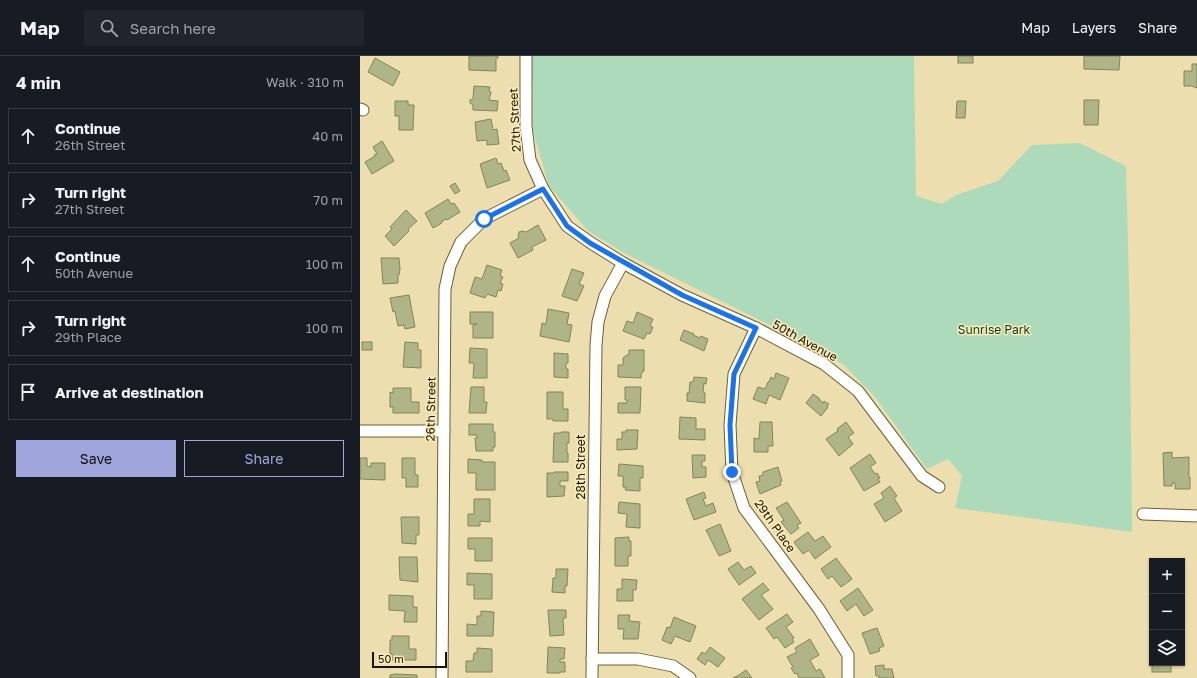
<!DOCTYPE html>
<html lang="en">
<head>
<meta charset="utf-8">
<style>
	:root { --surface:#171b24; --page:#20242c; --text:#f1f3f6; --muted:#9ea1a6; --line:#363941; --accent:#a0a5db }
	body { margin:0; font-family:"Golos Text",sans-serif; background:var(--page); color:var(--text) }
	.controls { position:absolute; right:12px; bottom:12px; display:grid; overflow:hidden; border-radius:0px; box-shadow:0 1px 3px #0004 }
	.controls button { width:36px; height:36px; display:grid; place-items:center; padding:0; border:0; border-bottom:1px solid var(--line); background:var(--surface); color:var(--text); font:20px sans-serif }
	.scale { position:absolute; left:12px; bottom:10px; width:75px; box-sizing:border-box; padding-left:4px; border:2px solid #191403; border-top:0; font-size:11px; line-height:14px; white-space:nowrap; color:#191403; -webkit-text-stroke:3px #f9ebbb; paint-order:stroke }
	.stop { position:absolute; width:12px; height:12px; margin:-9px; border:3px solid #1a73e8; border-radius:50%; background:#fff }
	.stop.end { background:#1a73e8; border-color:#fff; box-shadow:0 1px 4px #0008 }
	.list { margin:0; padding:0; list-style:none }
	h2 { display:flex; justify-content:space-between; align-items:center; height:52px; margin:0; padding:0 16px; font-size:17px }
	h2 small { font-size:13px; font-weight:400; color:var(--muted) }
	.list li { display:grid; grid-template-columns:26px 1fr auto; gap:12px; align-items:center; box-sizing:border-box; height:56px; margin:0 8px 8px; padding:0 8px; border:1px solid var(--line); border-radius:0px }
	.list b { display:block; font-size:15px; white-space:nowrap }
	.list p { margin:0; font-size:13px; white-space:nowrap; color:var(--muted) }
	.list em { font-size:13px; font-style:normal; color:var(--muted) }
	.actions { display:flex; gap:8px; padding:12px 16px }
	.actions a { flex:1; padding:9px 0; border:1px solid var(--accent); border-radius:0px; text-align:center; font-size:14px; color:var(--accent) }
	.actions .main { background:var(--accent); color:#111 }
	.icon { flex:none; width:22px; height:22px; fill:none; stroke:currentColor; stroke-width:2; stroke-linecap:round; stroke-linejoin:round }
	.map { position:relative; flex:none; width:837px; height:622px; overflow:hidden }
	header { display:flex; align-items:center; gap:24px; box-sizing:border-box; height:56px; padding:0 20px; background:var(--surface); border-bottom:1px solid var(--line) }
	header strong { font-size:19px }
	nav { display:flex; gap:22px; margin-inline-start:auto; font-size:14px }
	.search { width:280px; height:36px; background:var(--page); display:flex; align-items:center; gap:10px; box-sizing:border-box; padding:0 14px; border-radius:0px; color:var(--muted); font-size:15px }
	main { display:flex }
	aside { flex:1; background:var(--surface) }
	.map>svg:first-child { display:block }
	.green { fill:#addaba }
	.building { fill:#afb586; stroke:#81865a }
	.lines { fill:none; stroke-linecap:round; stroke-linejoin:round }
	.street-casing { stroke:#6b5e32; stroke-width:13 }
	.street { stroke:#fff; stroke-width:11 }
	.route { stroke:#1a73e8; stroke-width:5 }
	.labels { text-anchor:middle; stroke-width:3; stroke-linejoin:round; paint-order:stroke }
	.street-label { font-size:12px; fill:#191403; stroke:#f9ebbb }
	.park-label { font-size:12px; fill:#083b1f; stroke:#f9ebbb }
</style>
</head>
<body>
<header>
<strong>Map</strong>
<div class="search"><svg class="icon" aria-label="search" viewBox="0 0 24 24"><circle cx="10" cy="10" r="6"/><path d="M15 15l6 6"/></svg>Search here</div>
<nav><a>Map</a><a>Layers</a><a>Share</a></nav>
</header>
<main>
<aside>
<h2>4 min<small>Walk · 310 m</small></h2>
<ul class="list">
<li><svg class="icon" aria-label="ahead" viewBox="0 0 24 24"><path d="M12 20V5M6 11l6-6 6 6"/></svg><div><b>Continue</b><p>26th Street</p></div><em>40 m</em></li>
<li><svg class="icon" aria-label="right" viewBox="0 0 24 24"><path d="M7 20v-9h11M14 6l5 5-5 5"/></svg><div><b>Turn right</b><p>27th Street</p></div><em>70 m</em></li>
<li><svg class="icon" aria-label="ahead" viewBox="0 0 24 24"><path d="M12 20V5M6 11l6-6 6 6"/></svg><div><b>Continue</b><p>50th Avenue</p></div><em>100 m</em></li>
<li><svg class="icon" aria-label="right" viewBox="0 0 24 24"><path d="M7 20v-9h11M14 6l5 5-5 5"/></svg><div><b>Turn right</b><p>29th Place</p></div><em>100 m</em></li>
<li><svg class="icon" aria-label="arrive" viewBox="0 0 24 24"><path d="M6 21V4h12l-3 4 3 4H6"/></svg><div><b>Arrive at destination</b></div></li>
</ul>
<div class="actions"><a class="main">Save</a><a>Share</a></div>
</aside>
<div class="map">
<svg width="837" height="622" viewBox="0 0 837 622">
	<rect width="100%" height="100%" fill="#ecdeae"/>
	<polygon class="green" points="172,0 554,0 556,140 582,148 596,139 638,125 672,89 720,87 766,110 770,272 772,476 595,452 602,420 588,403 567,413 515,341 484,309 446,287 266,198 228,175 189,130 173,75"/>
	<g class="building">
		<polygon points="109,0 138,0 138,2 136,2 136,15 109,14"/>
		<rect x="598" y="0" width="15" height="7"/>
		<polygon points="724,0 760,0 759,14 724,13"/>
		<polygon points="15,2 40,16 33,30 8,16"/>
		<polygon points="832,8 837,8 837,31 836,32 832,30 824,30 824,15 832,15"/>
		<polygon points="114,30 130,31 129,35 131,36 129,44 138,45 137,55 113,54 113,49 110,47 110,44 113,43"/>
		<polygon points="724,44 739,44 738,69 724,69"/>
		<polygon points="35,45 48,45 48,49 54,49 53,74 39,74 39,60 35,60"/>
		<polygon points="597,45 606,45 605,62 596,62"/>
		<polygon points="131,63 133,74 137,73 139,88 127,89 127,84 117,85 115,66"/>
		<polygon points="22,85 34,105 12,118 5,106 15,100 14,99 17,98 13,91"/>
		<polygon points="136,102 138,108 141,107 144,115 146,114 150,124 127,132 120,108"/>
		<polygon points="95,127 100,135 95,138 90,130"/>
		<polygon points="88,143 91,148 94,147 100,156 87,164 86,163 81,166 82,167 73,172 65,157"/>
		<polygon points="46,154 57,165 48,173 49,175 34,190 25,180 32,173 30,171"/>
		<polygon points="178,169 186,184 172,191 173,194 158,202 150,187 159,182 158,180 159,176 162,175 166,176"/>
		<polygon points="21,202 39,202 40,213 39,219 38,219 38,227 23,228"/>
		<polygon points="127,209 142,214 140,220 143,221 140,227 143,228 141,235 138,234 136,241 127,238 125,242 110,237 115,221 122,223"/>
		<polygon points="212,213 224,217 219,228 224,230 217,245 202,240"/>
		<polygon points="49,239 55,271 45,273 44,269 38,270 35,255 33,256 30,242"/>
		<polygon points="188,253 209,257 207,268 212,269 209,286 180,280 182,267 186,268"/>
		<polygon points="110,256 133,256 133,282 113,282 113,269 117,268 110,268"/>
		<polygon points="277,256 293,263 290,270 293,271 290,278 287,277 284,283 263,275 267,265 273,267"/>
		<polygon points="324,274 334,278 333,279 340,282 341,280 348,283 344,295 320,284"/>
		<rect x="2" y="286" width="10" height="8"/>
		<polygon points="45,286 58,287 58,294 61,294 61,312 43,311"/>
		<polygon points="110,292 127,293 127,322 113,322 114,307 109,307"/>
		<polygon points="269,294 284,294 284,315 281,318 281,322 258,321 258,309 263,309 263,302 267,299 269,299"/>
		<polygon points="194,297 208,298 208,307 206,307 206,313 208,313 208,322 194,321"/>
		<polygon points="416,317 429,322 420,344 409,339 406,348 393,343 398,331 405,333 408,326 409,326 411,321 414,323"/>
		<polygon points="334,321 347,322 346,328 344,327 343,336 345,337 345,347 327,345 327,337 329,337 330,326 333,326"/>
		<polygon points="111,331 124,331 124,346 127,346 126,357 109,357"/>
		<polygon points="265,331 281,331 280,357 258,357 258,347 267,347 267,344 265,344"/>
		<polygon points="33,332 51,332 51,346 59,346 59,357 33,357 33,351 30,351 30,336 33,337"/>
		<polygon points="187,336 203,336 203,353 208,353 208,365 193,365 193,363 187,363"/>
		<polygon points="453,338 459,342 459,343 463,347 464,345 469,348 467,350 468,351 461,360 446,347"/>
		<polygon points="320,361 336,362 336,373 345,373 345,384 319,383"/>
		<polygon points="400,366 412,366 413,390 408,390 408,396 394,396 394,382 399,383"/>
		<polygon points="486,366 494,377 488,381 493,388 479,400 466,383 478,375 477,373"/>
		<polygon points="109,368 133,368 133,376 135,376 135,391 133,391 133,395 116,395 115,382 117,382 117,379 109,379"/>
		<polygon points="266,374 278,374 277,393 257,394 257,383 262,383 262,376 266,376"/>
		<polygon points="201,376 209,376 209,387 207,387 207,397 208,397 208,406 193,406 194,377 201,377"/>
		<polygon points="812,396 812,402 829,401 829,421 830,421 830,433 815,433 815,427 812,427 812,430 804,430 803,397"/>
		<polygon points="510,398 516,407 510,411 515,418 517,417 520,422 518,423 520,426 504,435 490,412"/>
		<polygon points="332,399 345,399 345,405 342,405 342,411 346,411 346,421 333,422"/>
		<polygon points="0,402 7,402 7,410 11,411 11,407 25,407 25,424 0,423"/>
		<polygon points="42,402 55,402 55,419 58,419 58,431 46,431 46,422 42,422"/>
		<polygon points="108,403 122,404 122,406 135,406 135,434 116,434 116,417 108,417"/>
		<polygon points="259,408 283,410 283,422 280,422 280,435 265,434 266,431 263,431 263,420 258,420"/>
		<polygon points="418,411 422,425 420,426 421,429 400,438 396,426 400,425 399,420 403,419 403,416"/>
		<polygon points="194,416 208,416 208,425 200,425 200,430 205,430 204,440 187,441 187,417 194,417"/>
		<polygon points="530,430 537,440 534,442 542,455 525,466 514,448 524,442 521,437"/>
		<polygon points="344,436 346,442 343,443 346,450 353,447 356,456 334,464 326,443"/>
		<polygon points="114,443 130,443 130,466 120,465 120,470 108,470 108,458 114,458"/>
		<polygon points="259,446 280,448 280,472 266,471 267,458 258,457"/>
		<polygon points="427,446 441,467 437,469 439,472 431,478 421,466 424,464 416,452"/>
		<polygon points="41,461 59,461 59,479 56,479 56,488 42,487"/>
		<polygon points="360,468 371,495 359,500 346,474"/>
		<polygon points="448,476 455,485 463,480 471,491 455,503 449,494 443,498 434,486"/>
		<polygon points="269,481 269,485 271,485 271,500 268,500 268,510 255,510 255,482"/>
		<polygon points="108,482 132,482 132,505 115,505 115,493 108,493"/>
		<polygon points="39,501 57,501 58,526 40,524"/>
		<polygon points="476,502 492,523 481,531 472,520 468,523 461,513"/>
		<polygon points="378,506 384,514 391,510 396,517 379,529 368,513"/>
		<polygon points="196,513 208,513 207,530 205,530 205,537 192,536 193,522 196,522"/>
		<polygon points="107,517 132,518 132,543 114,543 114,529 107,529"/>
		<polygon points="262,523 277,524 276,534 273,534 273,545 257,545 257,533 262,533"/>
		<polygon points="403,527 409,534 401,539 413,553 399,564 382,543"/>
		<polygon points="498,532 513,554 504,560 496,548 487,555 480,545"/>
		<polygon points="29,539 53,540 53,551 57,551 57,566 44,566 45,555 29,554"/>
		<polygon points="188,554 206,554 206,562 203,562 204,579 190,580"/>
		<polygon points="121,555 134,556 133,580 107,580 107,568 117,569 117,560 121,560"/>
		<polygon points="427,558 433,566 426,571 434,582 432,583 434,586 425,592 417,581 414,583 406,572"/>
		<polygon points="258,559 270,559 269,565 280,566 278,583 263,583 264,573 258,573"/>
		<polygon points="314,561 336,570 330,586 315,580 311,588 302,584 307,571 310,572"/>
		<polygon points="517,572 524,590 519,592 520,595 510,598 502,577"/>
		<polygon points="32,580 49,580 49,593 56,593 56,604 32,604 32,598 30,598 30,584 32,584"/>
		<polygon points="450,583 459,599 450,604 456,615 460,613 465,622 439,622 437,617 435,618 431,612 433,611 427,601 437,596 435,592"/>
		<polygon points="188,591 205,592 204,603 200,603 200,606 205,606 205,616 200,616 200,617 187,617"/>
		<polygon points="350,591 365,602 358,611 348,604 345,609 337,603 342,596 345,598"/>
		<polygon points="117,592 132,593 132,616 106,616 106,605 113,605 114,597 117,597"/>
		<rect x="792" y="607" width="19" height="9"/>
		<polygon points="524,609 524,613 532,613 534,622 519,622 519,620 516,620 515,610"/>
		<polygon points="386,614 392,622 373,622 379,619"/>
		<polygon points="35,618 57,619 57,622 30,622 30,619"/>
	</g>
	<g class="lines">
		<g class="street-casing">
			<g id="street">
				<polyline points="166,0 166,70 170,104 183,133 207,170 231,187 263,207 322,239 396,272 464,308 498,335 562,420 579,431"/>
				<polyline points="0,53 3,54"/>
				<polyline points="396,272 374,318 370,369 372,416 384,452 459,553 488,599 488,622"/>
				<polyline points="0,375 84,375"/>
				<polyline points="783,458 837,460"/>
				<polyline points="232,603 278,603 313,610 330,622"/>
				<polyline points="82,622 85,233 90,210 101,186 124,163 183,133"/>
				<polyline points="232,622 236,289 238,266 245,240 263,207"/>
			</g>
		</g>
		<use href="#street" class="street"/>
	</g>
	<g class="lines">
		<polyline class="route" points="124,163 183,133 207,170 230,187 322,239 396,272 374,318 370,369 372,416"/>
	</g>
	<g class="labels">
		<g class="street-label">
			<text transform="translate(155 64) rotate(-93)" y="4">27th Street</text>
			<text transform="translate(445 285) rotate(29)" y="4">50th Avenue</text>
			<text transform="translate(71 353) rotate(-89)" y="4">26th Street</text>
			<text transform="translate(221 411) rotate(-90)" y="4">28th Street</text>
			<text transform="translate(415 470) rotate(55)" y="4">29th Place</text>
		</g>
		<g class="park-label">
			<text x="634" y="278">Sunrise Park</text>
		</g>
	</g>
</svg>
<div class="controls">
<button>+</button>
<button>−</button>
<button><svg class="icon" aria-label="layers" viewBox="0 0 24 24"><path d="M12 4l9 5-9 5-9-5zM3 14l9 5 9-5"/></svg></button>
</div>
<div class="scale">50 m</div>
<div class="stop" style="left:124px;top:163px"></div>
<div class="stop end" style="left:372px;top:416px"></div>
</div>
</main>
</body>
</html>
